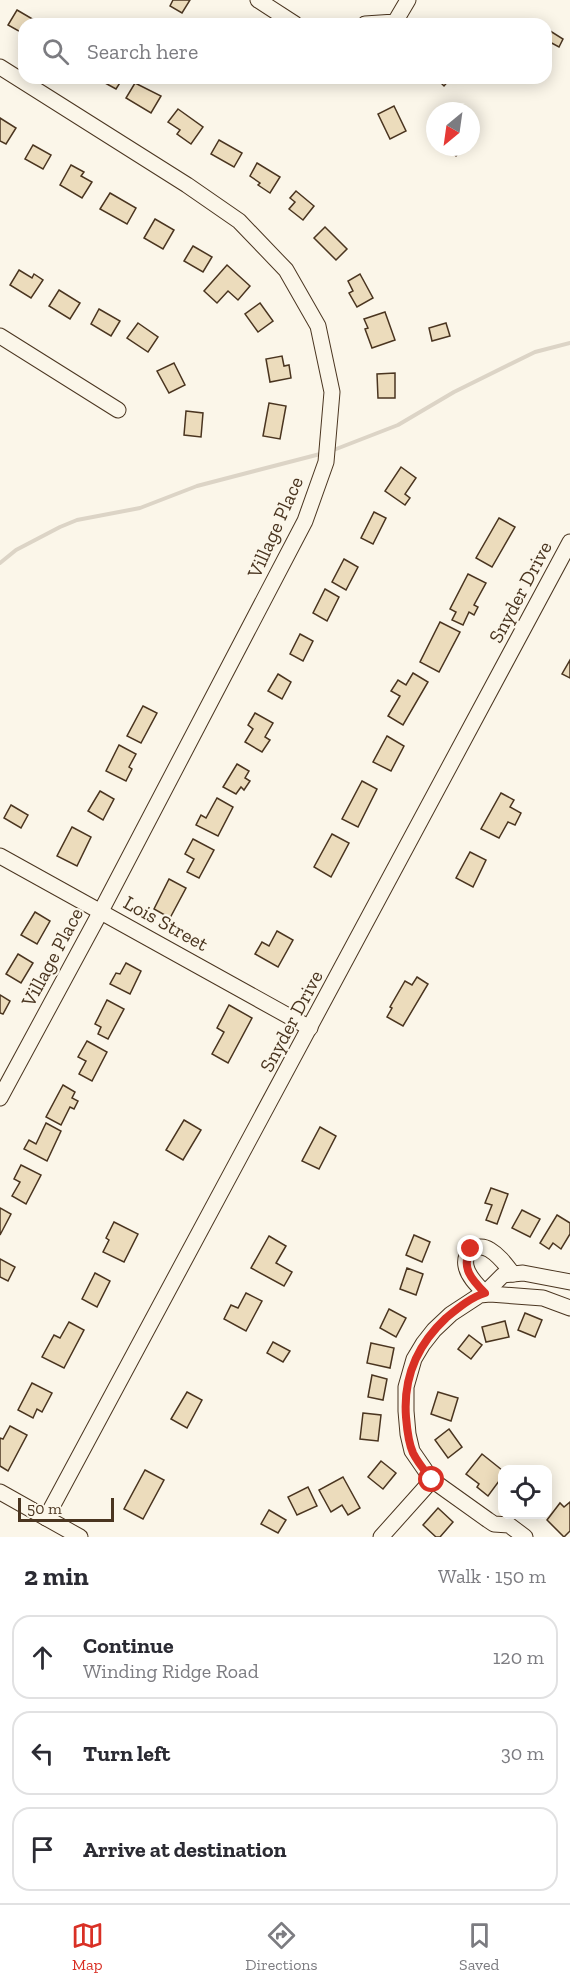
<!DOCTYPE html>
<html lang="en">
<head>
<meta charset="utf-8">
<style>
	:root { --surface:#fff; --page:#f2f2f3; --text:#2b2b33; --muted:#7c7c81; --line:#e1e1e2; --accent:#d93025 }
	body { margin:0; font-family:"Zilla Slab",serif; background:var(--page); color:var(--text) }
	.controls { position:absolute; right:18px; bottom:18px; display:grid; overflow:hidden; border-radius:12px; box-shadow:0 3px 15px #0003 }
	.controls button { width:54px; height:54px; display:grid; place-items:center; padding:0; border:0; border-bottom:2px solid var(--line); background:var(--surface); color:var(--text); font:30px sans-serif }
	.compass { position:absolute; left:426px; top:102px; width:54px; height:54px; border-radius:50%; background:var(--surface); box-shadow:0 3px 15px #0003; rotate:209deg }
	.scale { position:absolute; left:18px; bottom:15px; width:96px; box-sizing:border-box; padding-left:6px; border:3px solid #4a3520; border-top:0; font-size:16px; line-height:21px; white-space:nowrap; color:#4a3520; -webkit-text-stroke:4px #fbf6e9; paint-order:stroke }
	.stop { position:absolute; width:18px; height:18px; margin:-14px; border:4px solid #d93025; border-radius:50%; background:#fff }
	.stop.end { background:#d93025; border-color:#fff; box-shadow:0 2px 6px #0008 }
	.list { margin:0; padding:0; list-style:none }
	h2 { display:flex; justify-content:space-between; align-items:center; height:78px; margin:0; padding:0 24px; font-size:26px }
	h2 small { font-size:20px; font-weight:400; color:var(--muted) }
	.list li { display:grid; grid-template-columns:39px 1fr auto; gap:18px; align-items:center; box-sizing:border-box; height:84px; margin:0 12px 12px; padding:0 12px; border:2px solid var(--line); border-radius:18px }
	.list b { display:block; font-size:22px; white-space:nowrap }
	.list p { margin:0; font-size:20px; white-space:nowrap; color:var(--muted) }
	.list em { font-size:20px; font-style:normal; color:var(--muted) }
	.icon { flex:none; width:33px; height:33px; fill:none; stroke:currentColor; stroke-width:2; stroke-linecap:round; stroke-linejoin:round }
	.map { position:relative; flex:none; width:570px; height:1537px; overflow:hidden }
	.search { position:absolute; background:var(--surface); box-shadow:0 3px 15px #0003; left:18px; right:18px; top:18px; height:66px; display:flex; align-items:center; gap:15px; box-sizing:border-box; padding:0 21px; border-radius:18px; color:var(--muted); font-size:22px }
	.sheet { height:366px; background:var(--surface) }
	nav { display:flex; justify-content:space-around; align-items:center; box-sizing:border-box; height:84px; border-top:2px solid var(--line); background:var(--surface); font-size:16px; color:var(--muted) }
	nav a { display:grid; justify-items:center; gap:3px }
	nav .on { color:var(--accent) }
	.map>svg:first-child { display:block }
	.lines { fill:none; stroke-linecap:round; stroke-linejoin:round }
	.stream { stroke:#dcd4c6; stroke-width:4 }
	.building { fill:#ecdcbc; stroke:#4a3520; stroke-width:1.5 }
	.minor-casing { stroke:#4a3520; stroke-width:17 }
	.minor { stroke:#fbf6e9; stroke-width:15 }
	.route { stroke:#d93025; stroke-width:8 }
	.labels { text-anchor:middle; stroke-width:4.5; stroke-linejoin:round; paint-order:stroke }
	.street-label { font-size:20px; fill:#4a3520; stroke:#fbf6e9 }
</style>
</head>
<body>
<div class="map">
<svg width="570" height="1537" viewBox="0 0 570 1537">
	<rect width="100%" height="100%" fill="#fbf6e9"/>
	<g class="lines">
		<g class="stream">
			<polyline points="331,451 398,425 454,392 535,352 570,343"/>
			<polyline points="0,563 16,550 60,527 77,520 140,508 197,486 324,453"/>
		</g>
	</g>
	<g class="building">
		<polygon points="173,0 190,0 182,13 170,6"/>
		<polygon points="17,10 41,24 24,24 24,34 8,25"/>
		<polygon points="547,29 563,39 559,47 546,40"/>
		<polygon points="96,78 123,78 116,89"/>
		<polygon points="436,78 451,78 444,86"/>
		<polygon points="135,83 161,96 151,113 126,98"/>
		<polygon points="394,106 406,131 390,139 378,114"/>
		<polygon points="178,109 203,127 191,144 177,134 180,130 168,122"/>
		<polygon points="0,118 16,128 6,144 0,141"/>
		<polygon points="219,140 242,153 234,167 211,154"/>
		<polygon points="33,145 51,155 43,169 25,159"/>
		<polygon points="445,147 463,147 456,156"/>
		<polygon points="257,163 280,177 270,193 258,185 260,183 250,176"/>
		<polygon points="71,165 84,172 81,176 92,182 82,198 60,185"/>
		<polygon points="296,191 314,206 303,220 289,209 295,202 290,198"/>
		<polygon points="110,193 136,208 127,224 100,209"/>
		<polygon points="155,219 174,230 163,249 144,238"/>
		<polygon points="325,227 347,249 336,260 314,238"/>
		<polygon points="193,246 212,257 203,272 184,261"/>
		<polygon points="227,265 250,286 238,300 228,291 217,303 204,291"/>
		<polygon points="19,270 32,278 34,274 43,280 31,298 10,285"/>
		<polygon points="360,274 373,298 357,307 349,293 353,291 348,281"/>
		<polygon points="59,290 80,303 70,319 49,306"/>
		<polygon points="260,303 273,321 258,332 245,314"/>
		<polygon points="99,309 120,321 111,336 91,324"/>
		<polygon points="385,312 395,340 372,348 365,329 368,328 364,319"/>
		<polygon points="138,323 158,337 148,352 127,338"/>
		<polygon points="446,323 450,336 432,341 429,328"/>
		<polygon points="282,356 284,366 289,365 291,378 270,382 266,359"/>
		<polygon points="174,363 185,385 169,393 157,371"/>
		<polygon points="395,373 395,398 378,398 377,374"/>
		<polygon points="269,403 286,406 280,439 263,436"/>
		<polygon points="186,411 203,413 201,437 184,435"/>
		<polygon points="401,467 416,478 405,494 410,498 405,505 385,491"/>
		<polygon points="374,512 386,518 373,544 361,538"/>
		<polygon points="499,518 515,527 492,567 476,558"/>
		<polygon points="344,559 358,567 346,590 332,582"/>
		<polygon points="468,574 486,583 474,605 478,607 474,615 469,612 463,625 452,620 456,612 450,609"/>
		<polygon points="325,589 339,597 327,621 313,613"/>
		<polygon points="440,622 460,632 439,672 420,662"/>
		<polygon points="300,634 313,641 303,661 290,654"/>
		<polygon points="570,660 570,678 562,674"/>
		<polygon points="413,673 428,682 403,725 388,716 400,696 391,691 398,680 406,685"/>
		<polygon points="278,674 291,682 282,699 268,691"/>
		<polygon points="143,706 157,713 141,743 127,736"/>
		<polygon points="255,713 273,723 265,737 270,740 262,752 245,742 253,729 248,725"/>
		<polygon points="387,736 404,746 391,771 373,762"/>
		<polygon points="119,745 136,754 129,767 132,769 126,781 106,771"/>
		<polygon points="237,764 249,771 245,778 250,781 244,790 241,787 236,794 223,787"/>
		<polygon points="362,781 377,789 358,827 342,819"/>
		<polygon points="100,791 114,799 103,820 88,811"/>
		<polygon points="501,793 514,800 510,807 521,813 515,825 508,822 499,838 481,829"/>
		<polygon points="217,798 233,807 218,836 196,825 201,815 206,818"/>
		<polygon points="11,805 28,815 21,828 4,818"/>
		<polygon points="72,827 91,837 77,866 57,856"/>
		<polygon points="332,834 349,843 331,877 314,867"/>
		<polygon points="193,839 214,850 199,878 187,872 194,859 185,854"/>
		<polygon points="470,852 486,860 473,887 456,878"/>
		<polygon points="169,879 186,888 170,918 154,909"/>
		<polygon points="35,912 50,921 37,944 21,935"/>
		<polygon points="277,931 293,940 278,967 255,954 262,942 269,946"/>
		<polygon points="18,954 33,963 21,983 6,974"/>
		<polygon points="126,963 141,971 130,994 110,984 116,973 120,974"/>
		<polygon points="417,977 428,984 403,1026 387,1017 392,1008 390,1007 405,981 412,985"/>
		<polygon points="0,995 10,1001 3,1014 0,1013"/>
		<polygon points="107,1000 124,1009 108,1039 98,1034 101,1027 95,1024"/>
		<polygon points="229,1005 252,1018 228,1063 212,1054 224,1032 217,1028"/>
		<polygon points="87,1041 107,1052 92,1081 79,1074 86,1061 78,1057"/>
		<polygon points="63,1085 75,1092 72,1098 78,1101 74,1109 70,1107 61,1125 46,1117"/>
		<polygon points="184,1120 201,1130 183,1160 166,1150"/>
		<polygon points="46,1123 61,1131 47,1161 24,1149 29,1140 36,1144"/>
		<polygon points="320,1127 336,1136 319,1169 302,1161"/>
		<polygon points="21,1165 41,1175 26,1204 12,1196 20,1182 14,1179"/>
		<polygon points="491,1188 508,1194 497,1224 486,1220 492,1205 485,1203"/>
		<polygon points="0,1208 11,1214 0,1235"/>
		<polygon points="522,1210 540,1219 530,1237 512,1228"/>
		<polygon points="557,1215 570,1223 570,1234 561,1249 553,1243 549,1249 540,1243"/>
		<polygon points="114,1222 138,1234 124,1262 103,1252 109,1240 106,1238"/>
		<polygon points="414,1235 430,1242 422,1262 406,1255"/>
		<polygon points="269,1236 286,1246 276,1263 292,1272 284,1286 251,1268"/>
		<polygon points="0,1259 15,1267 8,1281 0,1277"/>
		<polygon points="407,1268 423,1274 416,1295 400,1289"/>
		<polygon points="95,1273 110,1281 97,1307 82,1299"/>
		<polygon points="246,1293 262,1301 246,1331 224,1319 231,1305 238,1308"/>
		<polygon points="389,1309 406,1318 396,1337 380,1328"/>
		<polygon points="525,1313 542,1320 535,1337 518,1330"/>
		<polygon points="505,1321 509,1337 486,1342 482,1327"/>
		<polygon points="69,1322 84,1330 64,1368 42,1357 54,1335 60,1338"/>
		<polygon points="469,1335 482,1345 471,1359 458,1349"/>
		<polygon points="273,1342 290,1351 283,1362 267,1353"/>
		<polygon points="371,1343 394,1348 390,1368 367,1363"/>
		<polygon points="372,1375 387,1379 383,1400 368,1397"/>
		<polygon points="32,1383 52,1393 42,1412 37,1409 33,1418 18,1410"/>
		<polygon points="187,1392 202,1400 187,1428 171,1419"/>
		<polygon points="438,1392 458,1398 451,1421 431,1414"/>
		<polygon points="363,1413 381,1415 378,1441 360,1439"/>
		<polygon points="10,1426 27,1435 8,1471 0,1466 0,1438 3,1439"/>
		<polygon points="449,1429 462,1447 448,1458 435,1440"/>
		<polygon points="482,1454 502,1470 502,1477 488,1496 477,1487 479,1484 466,1474"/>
		<polygon points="381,1461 396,1473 383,1489 368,1477"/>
		<polygon points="145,1470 164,1480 143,1519 124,1509"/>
		<polygon points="343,1477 360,1508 348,1515 342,1505 331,1512 319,1490"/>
		<polygon points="308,1487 317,1506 297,1515 288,1497"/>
		<polygon points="570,1502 570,1531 564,1537 547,1520 560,1503 564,1507"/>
		<polygon points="438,1508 453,1522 440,1537 436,1537 423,1525"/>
		<polygon points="269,1510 286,1520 278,1533 261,1524"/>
	</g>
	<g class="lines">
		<g class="minor-casing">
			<g id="minor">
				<polyline points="258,0 295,24"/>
				<polyline points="365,24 395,22 408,0"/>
				<polyline points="0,67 187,185 239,221 286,270 318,326 332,392 326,462 305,521 101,911 0,1098"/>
				<polyline points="0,336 118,410"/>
				<polyline points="0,856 310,1028"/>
				<path d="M485 1293C478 1286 468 1277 466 1266 463 1251 478 1242 490 1250 500 1256 506 1265 513 1274"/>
				<polyline points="485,1293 503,1275 523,1273 570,1282"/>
				<polyline points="0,1492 80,1537"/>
				<polyline points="46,1518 570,542"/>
				<polyline points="381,1537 432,1480"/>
				<polyline points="525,1537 509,1525 494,1524 488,1520 432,1480 412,1451 408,1434 406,1411 406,1387 414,1359 423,1344 434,1330 451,1314 480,1295 490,1294 543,1298 570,1308"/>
			</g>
		</g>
		<use href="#minor" class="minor"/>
	</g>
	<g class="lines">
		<path class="route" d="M432 1480C425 1471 418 1463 413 1453 408 1442 407 1429 406 1417 403 1377 417 1345 446 1318 457 1309 471 1297 485 1293 472 1280 460 1267 471 1249"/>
	</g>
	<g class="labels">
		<g class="street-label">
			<text transform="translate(275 527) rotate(-66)" y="7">Village Place</text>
			<text transform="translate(520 592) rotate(-62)" y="7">Snyder Drive</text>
			<text transform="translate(166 923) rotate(29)" y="7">Lois Street</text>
			<text transform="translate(52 957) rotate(-62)" y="7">Village Place</text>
			<text transform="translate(291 1021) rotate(-62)" y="7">Snyder Drive</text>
		</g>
	</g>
</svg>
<div class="controls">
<button><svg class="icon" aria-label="locate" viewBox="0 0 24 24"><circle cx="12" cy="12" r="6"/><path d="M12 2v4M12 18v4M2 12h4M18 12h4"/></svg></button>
</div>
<svg class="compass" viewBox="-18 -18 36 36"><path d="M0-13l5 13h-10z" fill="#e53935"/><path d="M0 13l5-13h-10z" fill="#7c7c81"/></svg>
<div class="scale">50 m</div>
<div class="stop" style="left:432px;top:1480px"></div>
<div class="stop end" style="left:471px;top:1249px"></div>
<div class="search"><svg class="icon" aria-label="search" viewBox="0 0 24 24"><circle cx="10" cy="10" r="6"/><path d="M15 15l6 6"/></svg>Search here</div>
</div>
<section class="sheet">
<h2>2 min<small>Walk · 150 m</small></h2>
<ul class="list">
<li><svg class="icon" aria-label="ahead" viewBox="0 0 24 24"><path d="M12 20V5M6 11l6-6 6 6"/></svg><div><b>Continue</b><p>Winding Ridge Road</p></div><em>120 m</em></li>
<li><svg class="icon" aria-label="left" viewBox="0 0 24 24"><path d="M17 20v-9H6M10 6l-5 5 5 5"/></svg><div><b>Turn left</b></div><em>30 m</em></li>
<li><svg class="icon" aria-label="arrive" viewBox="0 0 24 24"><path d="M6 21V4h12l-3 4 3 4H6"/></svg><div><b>Arrive at destination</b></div></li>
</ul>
</section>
<nav>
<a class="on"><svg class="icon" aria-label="map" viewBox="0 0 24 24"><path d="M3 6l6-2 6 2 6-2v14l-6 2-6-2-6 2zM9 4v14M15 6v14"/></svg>Map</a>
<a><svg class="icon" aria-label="directions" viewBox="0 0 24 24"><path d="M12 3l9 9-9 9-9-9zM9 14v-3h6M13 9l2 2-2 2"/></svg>Directions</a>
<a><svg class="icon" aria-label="saved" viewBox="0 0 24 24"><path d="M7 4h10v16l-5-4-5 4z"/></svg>Saved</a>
</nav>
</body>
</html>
